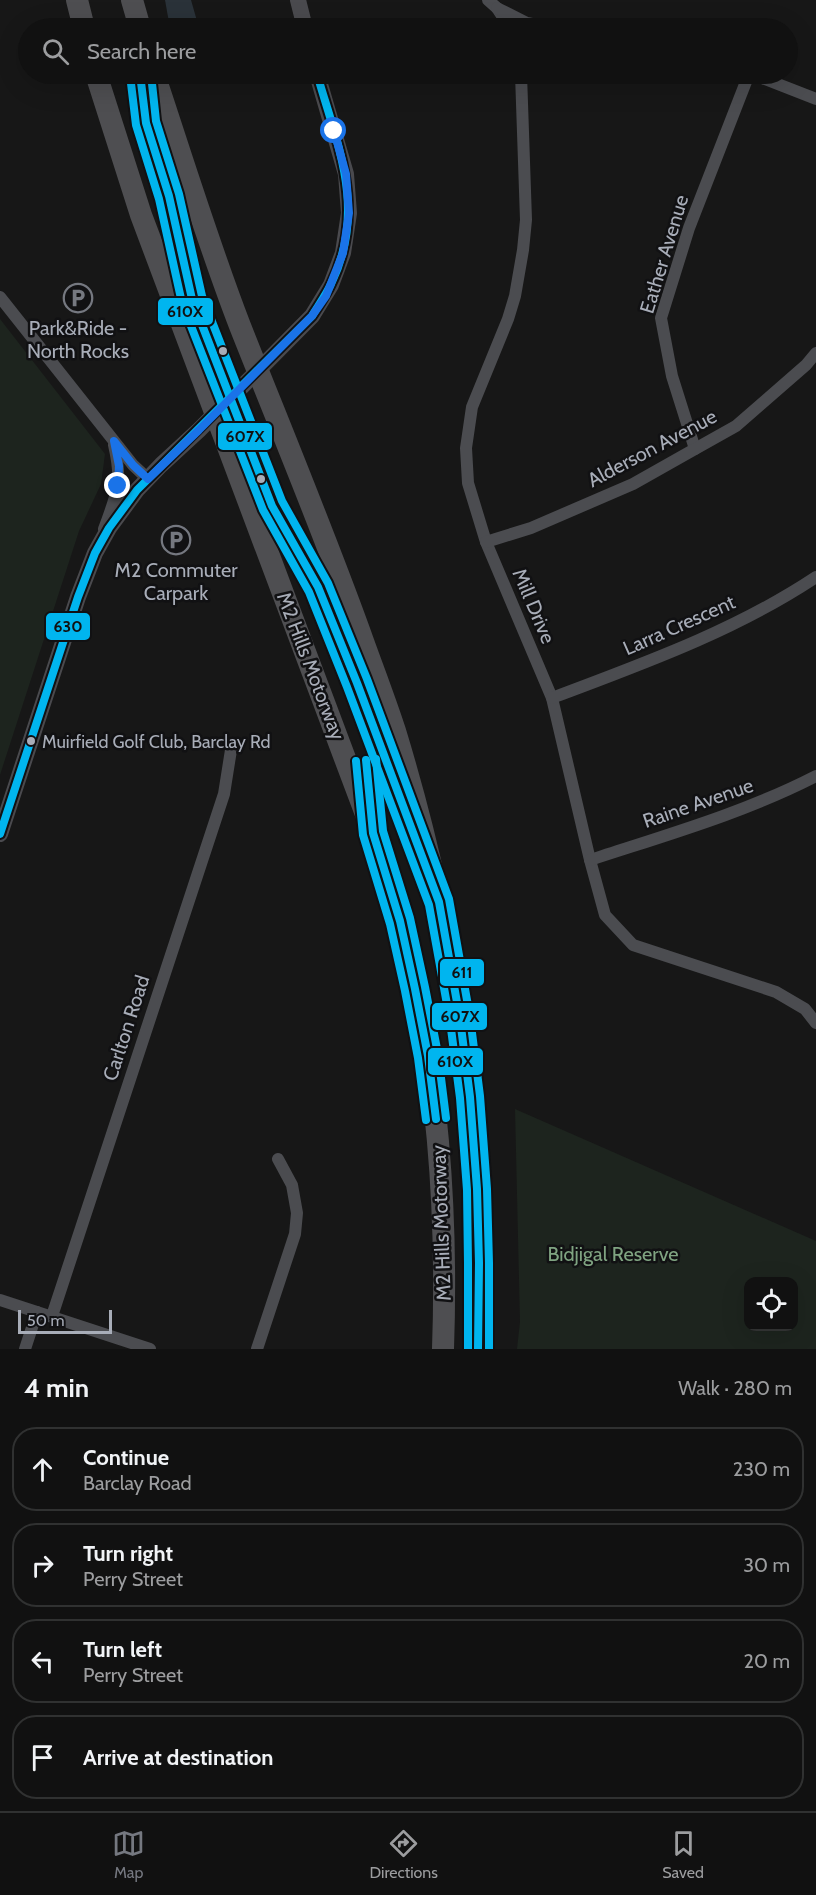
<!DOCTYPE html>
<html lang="en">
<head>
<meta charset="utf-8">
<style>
	:root { --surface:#111; --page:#1e1f1f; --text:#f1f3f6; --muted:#9c9d9f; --line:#303131; --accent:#757880 }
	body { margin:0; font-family:Cabin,sans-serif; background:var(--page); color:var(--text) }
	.controls { position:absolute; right:18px; bottom:18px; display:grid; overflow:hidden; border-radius:12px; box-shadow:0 6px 24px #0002 }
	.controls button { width:54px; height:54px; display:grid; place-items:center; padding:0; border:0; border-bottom:2px solid var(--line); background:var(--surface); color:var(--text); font:30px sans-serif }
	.scale { position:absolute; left:18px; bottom:15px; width:94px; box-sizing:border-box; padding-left:6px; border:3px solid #a8adb8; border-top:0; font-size:16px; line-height:21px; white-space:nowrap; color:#a8adb8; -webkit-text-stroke:4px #111113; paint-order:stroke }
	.stop { position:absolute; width:18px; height:18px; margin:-14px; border:4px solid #1a73e8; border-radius:50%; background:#fff }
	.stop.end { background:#1a73e8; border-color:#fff; box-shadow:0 2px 6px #0008 }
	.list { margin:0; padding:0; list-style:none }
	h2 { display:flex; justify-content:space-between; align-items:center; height:78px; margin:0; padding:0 24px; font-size:26px }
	h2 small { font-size:20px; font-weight:400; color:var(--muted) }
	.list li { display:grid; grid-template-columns:39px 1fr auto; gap:18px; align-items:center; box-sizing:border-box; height:84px; margin:0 12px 12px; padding:0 12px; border:2px solid var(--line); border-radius:24px }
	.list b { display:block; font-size:22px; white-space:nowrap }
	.list p { margin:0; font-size:20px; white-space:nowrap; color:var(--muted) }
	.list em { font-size:20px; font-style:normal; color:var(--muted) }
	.icon { flex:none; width:33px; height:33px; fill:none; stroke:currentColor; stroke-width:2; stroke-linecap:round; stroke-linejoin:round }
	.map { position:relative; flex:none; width:816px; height:1349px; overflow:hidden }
	.search { position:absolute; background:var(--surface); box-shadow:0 6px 24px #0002; left:18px; right:18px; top:18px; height:66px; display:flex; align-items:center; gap:15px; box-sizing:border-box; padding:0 21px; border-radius:33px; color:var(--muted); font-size:22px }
	.sheet { height:462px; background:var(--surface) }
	nav { display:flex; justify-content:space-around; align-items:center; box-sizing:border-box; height:84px; border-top:2px solid var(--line); background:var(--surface); font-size:16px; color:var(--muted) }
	nav a { display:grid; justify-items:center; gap:3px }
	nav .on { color:var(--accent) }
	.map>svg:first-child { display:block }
	.green { fill:#1d241e; fill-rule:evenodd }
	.water { fill:#2a3239 }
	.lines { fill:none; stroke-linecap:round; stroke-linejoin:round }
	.minor { stroke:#4b4c50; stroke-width:12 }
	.secondary { stroke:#4a4a4e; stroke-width:16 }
	.motorway { stroke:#4e4e51; stroke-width:22 }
	.bus-1-casing { stroke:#111113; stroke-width:12 }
	.bus-2-casing { stroke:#111113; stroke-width:12 }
	.bus-3-casing { stroke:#111113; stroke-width:12 }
	.bus-4-casing { stroke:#111113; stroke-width:12 }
	.bus-1 { stroke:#00b5ef; stroke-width:8 }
	.bus-2 { stroke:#00b5ef; stroke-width:8 }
	.bus-3 { stroke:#00b5ef; stroke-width:8 }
	.bus-4 { stroke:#00b5ef; stroke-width:8 }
	.route { stroke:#1a73e8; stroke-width:8 }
	.bus-dot { fill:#a8adb8; stroke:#111113; stroke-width:2 }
	.labels { text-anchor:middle; stroke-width:5; stroke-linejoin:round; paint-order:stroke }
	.bus-label { font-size:18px; fill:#a8adb8; stroke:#111113; text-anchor:start }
	.street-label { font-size:20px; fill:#a8adb8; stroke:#111113 }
	.poi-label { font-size:20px; fill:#a8adb8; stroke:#111113 }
	.park-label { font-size:20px; fill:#7fa381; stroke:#111113 }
	.line-badge { stroke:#111113; stroke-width:2 }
	.pale-badge-label { font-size:16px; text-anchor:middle; font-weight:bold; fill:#111 }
</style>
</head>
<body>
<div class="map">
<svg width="816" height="1349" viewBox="0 0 816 1349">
	<rect width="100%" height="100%" fill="#171717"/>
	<g class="green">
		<polygon points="0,319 105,454 101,484 79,531 0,775"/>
		<path d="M515 1109 816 1241V1349H517L520 1322ZM748 1282H794V1326H748Z"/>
	</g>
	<polygon class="water" points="165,0 191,0 199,28 170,28"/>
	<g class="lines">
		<g class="minor">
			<polyline points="488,0 497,8 510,28"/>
			<polyline points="497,8 527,23 552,28"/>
			<polyline points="577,28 597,25 612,28"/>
			<polyline points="521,74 526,220 523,250 515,296 508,319 472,407 466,448 468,483 486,542 552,698 590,860 605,915 633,945 776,992 805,1009 816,1023"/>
			<polyline points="752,74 816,99"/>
			<polyline points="0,297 133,465 148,479"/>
			<polyline points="695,449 672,376 661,318 689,228 749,74"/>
			<path d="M104 529C117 493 123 484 114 445"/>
			<polyline points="486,542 531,528 633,484 695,449 736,426 806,365 816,353"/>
			<path d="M552 698C642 664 735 631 816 577"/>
			<path d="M590 860C666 835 744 813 816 776"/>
			<polyline points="0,1300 150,1349"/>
			<polyline points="52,1316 224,794 231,750"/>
			<polyline points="25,1349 37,1312"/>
			<polyline points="257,1349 295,1234 297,1213 292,1185 278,1159"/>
		</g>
		<g class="secondary">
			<polyline points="298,0 305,28"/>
			<polyline points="0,834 78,597 95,553 109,528 137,490 161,465 199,430 312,316 331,285 343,253 349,213 346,174 317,74"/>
		</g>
		<g class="motorway">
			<polyline points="77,0 84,28"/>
			<polyline points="132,0 140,28"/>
			<path d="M96 74 141 215 373 833C382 862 392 891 400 920 437 1060 448 1205 443 1349"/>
			<path d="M154 74C182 158 208 243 240 326 280 427 322 528 359 630 371 664 384 697 395 731 431 849 457 973 470 1096 479 1180 479 1264 478 1349"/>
		</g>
		<g class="bus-1-casing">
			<g id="bus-1">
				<polyline points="140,74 146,123 169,196 192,299 272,506 318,587 357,683 439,902 460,1019 470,1097 477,1189 479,1263 478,1349"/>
				<polyline points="366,760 373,833 400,921 415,989 428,1056 436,1119"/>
			</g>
		</g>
		<g class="bus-2-casing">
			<g id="bus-2">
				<polyline points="130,75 136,125 159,199 182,303 263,510 309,592 347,687 429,905 450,1021 460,1098 467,1190 468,1263 468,1349"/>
				<polyline points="356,761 363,835 390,924 405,991 418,1058 426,1120"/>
			</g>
		</g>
		<g class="bus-3-casing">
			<g id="bus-3">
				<polyline points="151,74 156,121 179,194 202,296 282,501 328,583 367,679 449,899 470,1017 480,1096 487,1189 489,1263 489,1349"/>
				<polyline points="376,759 383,831 410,918 425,987 438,1054 446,1118"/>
			</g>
		</g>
		<g class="bus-4-casing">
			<path id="bus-4" d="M0 834 78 597 95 553 109 528 137 490 312 316C318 306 326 295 331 284 367 210 338 147 317 74"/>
		</g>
		<use href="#bus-1" class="bus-1"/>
		<use href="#bus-2" class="bus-2"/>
		<use href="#bus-3" class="bus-3"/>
		<use href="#bus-4" class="bus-4"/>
	</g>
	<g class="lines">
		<polyline class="route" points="118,486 119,466 114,441 133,465 148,479 199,430 312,316 326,296 343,253 349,213 346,174 334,131"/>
	</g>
	<defs>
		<g id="parking-ring" transform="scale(1.5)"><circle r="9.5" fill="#111113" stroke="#757880" stroke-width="1.5"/><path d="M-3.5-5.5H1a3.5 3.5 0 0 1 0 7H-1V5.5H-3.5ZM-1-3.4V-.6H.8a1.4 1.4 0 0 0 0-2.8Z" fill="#757880"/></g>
	</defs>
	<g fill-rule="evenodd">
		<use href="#parking-ring" x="78" y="298"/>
		<use href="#parking-ring" x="176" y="540"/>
	</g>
	<g class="bus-dot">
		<circle cx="223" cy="351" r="5"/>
		<circle cx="261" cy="479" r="5"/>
		<circle cx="31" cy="741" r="5"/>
	</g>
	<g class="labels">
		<g class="bus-label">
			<text x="42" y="748">Muirfield Golf Club, Barclay Rd</text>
		</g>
		<g class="street-label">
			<text transform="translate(664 254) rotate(-73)" y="7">Eather Avenue</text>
			<text transform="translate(652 448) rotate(-28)" y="7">Alderson Avenue</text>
			<text transform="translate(534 606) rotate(67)" y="7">Mill Drive</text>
			<text transform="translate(679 625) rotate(-24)" y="7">Larra Crescent</text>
			<text transform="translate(311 666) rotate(69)" y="7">M2 Hills Motorway</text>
			<text transform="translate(698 803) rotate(-19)" y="7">Raine Avenue</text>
			<text transform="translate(126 1028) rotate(-72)" y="7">Carlton Road</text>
			<text transform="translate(441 1223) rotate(-92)" y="7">M2 Hills Motorway</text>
		</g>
		<g class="poi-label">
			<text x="78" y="335">Park&amp;Ride -<tspan x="78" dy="23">North Rocks</tspan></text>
			<text x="176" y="577">M2 Commuter<tspan x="176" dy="23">Carpark</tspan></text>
		</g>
		<g class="park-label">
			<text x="613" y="1261">Bidjigal Reserve</text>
		</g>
	</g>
	<g class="line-badge">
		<rect x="157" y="297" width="57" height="29" rx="6" fill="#00b5ef"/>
		<rect x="217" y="422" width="56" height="29" rx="6" fill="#00b5ef"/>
		<rect x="45" y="612" width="46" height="29" rx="6" fill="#00b5ef"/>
		<rect x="439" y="958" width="46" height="29" rx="6" fill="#00b5ef"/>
		<rect x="431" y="1002" width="57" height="29" rx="6" fill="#00b5ef"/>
		<rect x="427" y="1047" width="57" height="29" rx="6" fill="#00b5ef"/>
	</g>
	<g class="pale-badge-label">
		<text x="185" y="317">610X</text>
		<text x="245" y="442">607X</text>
		<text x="68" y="632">630</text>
		<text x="462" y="978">611</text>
		<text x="460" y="1022">607X</text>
		<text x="455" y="1067">610X</text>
	</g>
</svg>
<div class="controls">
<button><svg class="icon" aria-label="locate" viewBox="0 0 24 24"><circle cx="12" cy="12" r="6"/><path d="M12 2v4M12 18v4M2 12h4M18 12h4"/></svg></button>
</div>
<div class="scale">50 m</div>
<div class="stop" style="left:334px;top:131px"></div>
<div class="stop end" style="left:118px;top:486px"></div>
<div class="search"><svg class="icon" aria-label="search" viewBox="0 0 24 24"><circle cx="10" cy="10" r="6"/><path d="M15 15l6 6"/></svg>Search here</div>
</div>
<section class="sheet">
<h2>4 min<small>Walk · 280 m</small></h2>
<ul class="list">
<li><svg class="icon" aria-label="ahead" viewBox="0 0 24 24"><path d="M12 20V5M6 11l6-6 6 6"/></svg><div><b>Continue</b><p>Barclay Road</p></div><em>230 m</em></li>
<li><svg class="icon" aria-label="right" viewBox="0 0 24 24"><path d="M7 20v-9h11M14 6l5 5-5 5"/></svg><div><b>Turn right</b><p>Perry Street</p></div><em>30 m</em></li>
<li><svg class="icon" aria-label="left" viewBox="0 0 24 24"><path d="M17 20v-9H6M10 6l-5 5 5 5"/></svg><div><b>Turn left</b><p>Perry Street</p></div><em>20 m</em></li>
<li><svg class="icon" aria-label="arrive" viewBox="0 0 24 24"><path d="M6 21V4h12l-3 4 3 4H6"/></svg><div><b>Arrive at destination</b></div></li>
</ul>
</section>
<nav>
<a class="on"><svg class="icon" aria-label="map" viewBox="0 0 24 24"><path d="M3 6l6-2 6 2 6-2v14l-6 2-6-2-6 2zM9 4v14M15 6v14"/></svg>Map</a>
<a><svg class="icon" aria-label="directions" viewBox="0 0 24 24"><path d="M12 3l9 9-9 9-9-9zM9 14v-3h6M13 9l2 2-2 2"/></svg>Directions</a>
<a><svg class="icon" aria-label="saved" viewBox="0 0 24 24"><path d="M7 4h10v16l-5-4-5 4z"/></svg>Saved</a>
</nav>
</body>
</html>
